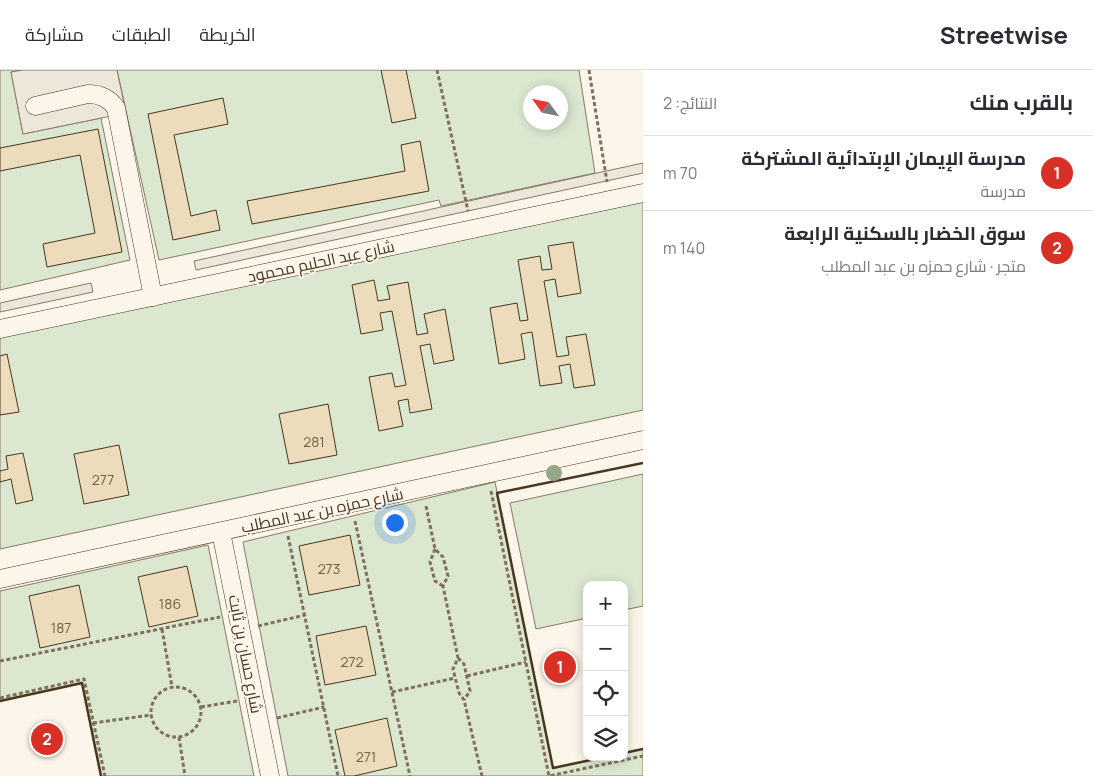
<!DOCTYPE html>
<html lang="ar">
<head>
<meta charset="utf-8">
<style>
	:root { --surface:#fff; --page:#f7f7f7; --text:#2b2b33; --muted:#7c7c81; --line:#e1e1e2; --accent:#d93025 }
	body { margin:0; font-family:Manrope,Cairo,sans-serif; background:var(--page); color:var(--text); direction:rtl }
	.controls { position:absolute; right:15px; bottom:15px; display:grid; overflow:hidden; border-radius:10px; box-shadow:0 2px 12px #0003 }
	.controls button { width:45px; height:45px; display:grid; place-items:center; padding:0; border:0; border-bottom:1px solid var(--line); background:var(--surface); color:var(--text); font:25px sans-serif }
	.compass { position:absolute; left:523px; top:15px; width:45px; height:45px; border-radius:50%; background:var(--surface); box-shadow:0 2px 12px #0003; rotate:303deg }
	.you { position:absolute; left:394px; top:452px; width:18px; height:18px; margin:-12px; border:4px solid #fff; border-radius:50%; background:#1a73e8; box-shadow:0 0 0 8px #1a73e833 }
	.badge { display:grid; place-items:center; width:32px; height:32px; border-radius:50%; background:var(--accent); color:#fff; font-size:16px; font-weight:700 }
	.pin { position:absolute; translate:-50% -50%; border:2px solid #fff; box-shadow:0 1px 5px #0006 }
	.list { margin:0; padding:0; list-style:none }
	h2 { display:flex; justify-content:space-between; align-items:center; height:65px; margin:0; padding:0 20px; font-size:21px }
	h2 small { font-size:16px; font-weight:400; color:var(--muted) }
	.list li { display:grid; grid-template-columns:32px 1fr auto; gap:15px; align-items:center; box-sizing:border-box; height:75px; padding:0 20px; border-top:1px solid var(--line) }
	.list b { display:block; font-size:19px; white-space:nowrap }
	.list p { margin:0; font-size:16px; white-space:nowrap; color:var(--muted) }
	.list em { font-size:16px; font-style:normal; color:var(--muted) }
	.icon { flex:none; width:28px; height:28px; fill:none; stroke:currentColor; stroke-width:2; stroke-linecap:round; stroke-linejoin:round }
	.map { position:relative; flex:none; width:643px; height:706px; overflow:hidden; direction:ltr }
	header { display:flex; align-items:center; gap:30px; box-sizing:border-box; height:70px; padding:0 25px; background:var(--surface); border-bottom:1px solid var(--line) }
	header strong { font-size:24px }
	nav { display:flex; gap:28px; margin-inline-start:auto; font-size:18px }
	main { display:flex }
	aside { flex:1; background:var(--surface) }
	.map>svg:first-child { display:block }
	.green { fill:#dce7d0; stroke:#887966; fill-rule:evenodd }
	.parking { fill:#ede7d9; stroke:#887966 }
	.building { fill:#ecdcbc; stroke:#4a3520 }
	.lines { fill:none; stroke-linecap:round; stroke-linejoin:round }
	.minor-casing { stroke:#4a3520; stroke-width:19 }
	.path { stroke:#7f6f5c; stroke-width:3; stroke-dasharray:4 2.5; stroke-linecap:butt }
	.minor { stroke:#fbf6e9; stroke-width:18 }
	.wall { stroke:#4a3520; stroke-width:2.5 }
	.tree { fill:#96a887 }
	.labels { text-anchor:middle; stroke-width:4; stroke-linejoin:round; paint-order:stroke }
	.number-label { font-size:14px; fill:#725f47 }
	.street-label { font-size:16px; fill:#4a3520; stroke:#fbf6e9 }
</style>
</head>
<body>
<header>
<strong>Streetwise</strong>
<nav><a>الخريطة</a><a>الطبقات</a><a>مشاركة</a></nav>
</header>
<main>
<aside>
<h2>بالقرب منك<small>النتائج: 2</small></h2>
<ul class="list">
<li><span class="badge">1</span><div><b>مدرسة الإيمان الإبتدائية المشتركة</b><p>مدرسة</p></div><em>70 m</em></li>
<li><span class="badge">2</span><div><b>سوق الخضار بالسكنية الرابعة</b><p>متجر · شارع حمزه بن عبد المطلب</p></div><em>140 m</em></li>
</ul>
</aside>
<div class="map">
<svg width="643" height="706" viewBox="0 0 643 706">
	<rect width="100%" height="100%" fill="#fbf6e9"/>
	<g class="green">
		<polygon points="0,0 23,0 11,2 23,64 101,48 130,190 0,220"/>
		<path d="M117 0H579L595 103 441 136 439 130 159 190ZM530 22H560V52H530Z"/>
		<polygon points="643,132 643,340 0,479 0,266"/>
		<polygon points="643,404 643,536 624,540 624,515 587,515 587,548 536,559 510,433"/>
		<polygon points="495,412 553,698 605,687 624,687 624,683 643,679 643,706 288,706 243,472"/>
		<polygon points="208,475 254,706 101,706 82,613 0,631 0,521"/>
	</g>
	<g class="parking">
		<polygon points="23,0 117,0 126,43 23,64 11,2"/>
		<polygon points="643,93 643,103 196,200 194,191"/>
		<polygon points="91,213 93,222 0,242 0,233"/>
	</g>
	<g class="building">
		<polygon points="381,0 406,0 416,48 392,53"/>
		<polygon points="223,28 228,54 174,65 191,146 216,140 220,160 173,170 148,44"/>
		<polygon points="98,59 122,182 47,197 43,174 95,163 80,85 0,101 0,78"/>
		<polygon points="420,71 429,121 252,154 247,131 405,101 401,75"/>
		<polygon points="573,172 581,223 558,227 555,209 544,211 557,287 569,285 566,267 586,264 595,315 574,318 570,294 559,296 562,313 540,316 532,262 521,264 525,289 499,294 490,238 517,233 520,251 528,250 518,190 540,186 542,200 552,199 548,176"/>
		<polygon points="374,210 378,231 390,229 387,216 408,212 417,265 428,263 424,244 445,239 454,290 434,294 430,274 420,276 432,339 410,343 408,329 398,331 403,356 379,361 369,307 392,303 395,317 406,315 392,241 380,243 383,260 361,264 352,215"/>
		<polygon points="7,284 19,342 0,345 0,286"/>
		<polygon points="328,334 337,385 289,394 279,344"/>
		<polygon points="119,375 129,425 84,434 74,384"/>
		<polygon points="23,383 33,430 16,434 11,409 0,412 0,401 8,399 6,386"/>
		<polygon points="350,465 360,515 309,525 299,476"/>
		<polygon points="187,496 198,546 149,557 138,507"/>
		<polygon points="79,515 90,567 40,578 29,526"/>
		<polygon points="366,556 376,605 325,615 316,566"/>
		<polygon points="387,648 397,696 354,706 345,706 335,660"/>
	</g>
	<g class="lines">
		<g class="minor-casing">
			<g id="minor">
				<path d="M35 36 88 24C100 24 109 28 116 38L153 227"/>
				<polyline points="0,259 643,123"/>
				<polyline points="221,462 270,706"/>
				<polyline points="0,509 643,370"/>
			</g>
		</g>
		<g class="path">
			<polyline points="437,0 468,141"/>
			<polyline points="589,0 607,112"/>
			<polyline points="491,421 549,706 643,686"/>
			<polyline points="426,436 435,479 443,487 448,506 443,516 458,588 453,599 459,623 464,630 482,706"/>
			<polyline points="355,451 410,706"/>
			<polyline points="288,466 338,706"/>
			<polyline points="435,479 430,492 435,511 443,516"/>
			<polyline points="258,556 305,545"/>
			<polyline points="162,559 172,617"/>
			<polyline points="458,588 464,594 470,621 464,630"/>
			<polyline points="0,591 220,547"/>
			<polyline points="467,606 526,592"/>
			<circle cx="176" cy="642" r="25"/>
			<polyline points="392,622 455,608"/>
			<polyline points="0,628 84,609 105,706"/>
			<polyline points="201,637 237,631"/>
			<polyline points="277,648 324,637"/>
			<polyline points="93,653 151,645"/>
			<polyline points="179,667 185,706"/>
		</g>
		<use href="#minor" class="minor"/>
		<g class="wall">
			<polyline points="0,631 82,613 101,706"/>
			<polyline points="624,683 643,679"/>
			<polyline points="605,687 553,698 497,423 643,393"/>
		</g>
	</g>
	<circle class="tree" cx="554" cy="403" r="8"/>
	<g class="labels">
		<g class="number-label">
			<text x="314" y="377">281</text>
			<text x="103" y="415">277</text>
			<text x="329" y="504">273</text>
			<text x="170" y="539">186</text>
			<text x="61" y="563">187</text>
			<text x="352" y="597">272</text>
			<text x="366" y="692">271</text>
		</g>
		<g class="street-label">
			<text transform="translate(321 191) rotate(-12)" y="6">شارع عبد الحليم محمود</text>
			<text transform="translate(322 440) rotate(-12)" y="6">شارع حمزه بن عبد المطلب</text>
			<text transform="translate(246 584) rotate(79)" y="6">شارع حسان بن ثابت</text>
		</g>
	</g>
</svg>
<div class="controls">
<button>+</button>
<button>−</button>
<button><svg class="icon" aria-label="locate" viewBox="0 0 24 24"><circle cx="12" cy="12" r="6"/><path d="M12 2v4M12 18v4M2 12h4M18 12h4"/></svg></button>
<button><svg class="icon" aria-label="layers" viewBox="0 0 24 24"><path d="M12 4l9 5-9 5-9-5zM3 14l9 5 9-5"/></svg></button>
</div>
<svg class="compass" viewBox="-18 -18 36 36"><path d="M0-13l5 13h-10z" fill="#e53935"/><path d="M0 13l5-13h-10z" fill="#7c7c81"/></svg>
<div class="you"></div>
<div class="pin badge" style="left:560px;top:597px">1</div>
<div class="pin badge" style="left:47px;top:669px">2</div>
</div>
</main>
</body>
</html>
